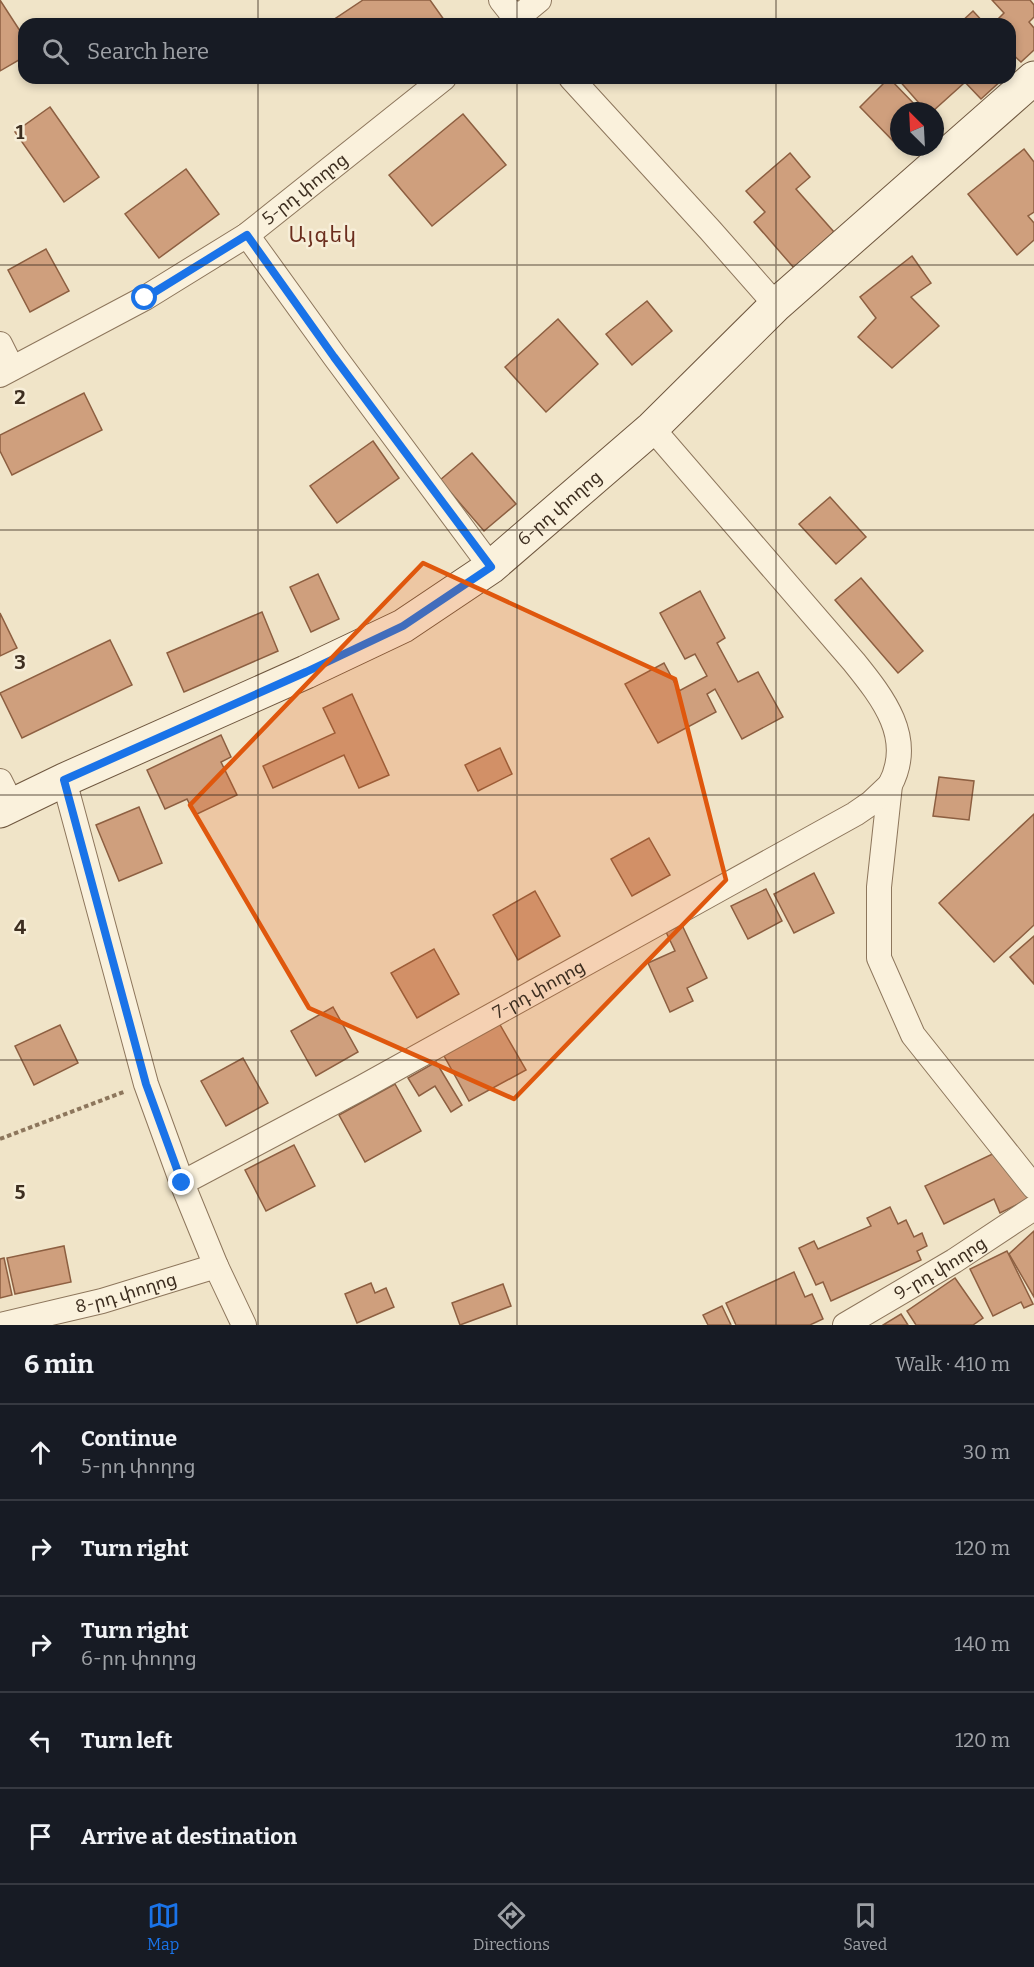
<!DOCTYPE html>
<html lang="en">
<head>
<meta charset="utf-8">
<style>
	:root { --surface:#171b24; --page:#242831; --text:#f1f3f6; --muted:#9ea1a6; --line:#363941; --accent:#1a73e8 }
	body { margin:0; font-family:Bitter,"Noto Sans Armenian",serif; background:var(--page); color:var(--text) }
	.compass { position:absolute; left:890px; top:102px; width:54px; height:54px; border-radius:50%; background:var(--surface); box-shadow:0 3px 9px #0003; rotate:336deg }
	.stop { position:absolute; width:18px; height:18px; margin:-14px; border:4px solid #1a73e8; border-radius:50%; background:#fff }
	.stop.end { background:#1a73e8; border-color:#fff; box-shadow:0 2px 6px #0008 }
	.list { margin:0; padding:0; list-style:none }
	h2 { display:flex; justify-content:space-between; align-items:center; height:78px; margin:0; padding:0 24px; font-size:26px }
	h2 small { font-size:20px; font-weight:400; color:var(--muted) }
	.list li { display:grid; grid-template-columns:39px 1fr auto; gap:18px; align-items:center; box-sizing:border-box; height:96px; padding:0 24px; border-top:2px solid var(--line) }
	.list b { display:block; font-size:22px; white-space:nowrap }
	.list p { margin:0; font-size:20px; white-space:nowrap; color:var(--muted) }
	.list em { font-size:20px; font-style:normal; color:var(--muted) }
	.icon { flex:none; width:33px; height:33px; fill:none; stroke:currentColor; stroke-width:2; stroke-linecap:round; stroke-linejoin:round }
	.map { position:relative; flex:none; width:1034px; height:1325px; overflow:hidden }
	.search { position:absolute; background:var(--surface); box-shadow:0 3px 9px #0003; left:18px; right:18px; top:18px; height:66px; display:flex; align-items:center; gap:15px; box-sizing:border-box; padding:0 21px; border-radius:18px; color:var(--muted); font-size:22px }
	.sheet { height:558px; background:var(--surface) }
	nav { display:flex; justify-content:space-around; align-items:center; box-sizing:border-box; height:84px; border-top:2px solid var(--line); background:var(--surface); font-size:16px; color:var(--muted) }
	nav a { display:grid; justify-items:center; gap:3px }
	nav .on { color:var(--accent) }
	.map>svg:first-child { display:block }
	.building { fill:#cf9f7d; stroke:#8d5f41; stroke-width:1.5 }
	.lines { fill:none; stroke-linecap:round; stroke-linejoin:round }
	.minor-casing { stroke:#8d765c; stroke-width:26 }
	.secondary-casing { stroke:#6f573f; stroke-width:35 }
	.path { stroke:#8d765c; stroke-width:4; stroke-dasharray:4.5 3; stroke-linecap:butt }
	.minor { stroke:#faf1dc; stroke-width:24 }
	.secondary { stroke:#faf1dc; stroke-width:33 }
	.route { stroke:#1a73e8; stroke-width:8 }
	.marked { fill:#df570d; fill-opacity:0.2; stroke:#df570d; stroke-width:4.5; stroke-linejoin:round }
	.grid { fill:none; stroke:#3d2e20; stroke-width:1.5; stroke-opacity:0.55 }
	.labels { text-anchor:middle; stroke-width:5; stroke-linejoin:round; paint-order:stroke }
	.street-label { font-size:18px; fill:#3d2e20; stroke:#f7eed8 }
	.quarter-label { font-size:21px; letter-spacing:1.5px; fill:#6b2e1e; stroke:#f7eed8 }
	.grid-label { font-size:20px; text-anchor:middle; font-weight:bold; fill:#3d2e20; stroke:#f7eed8; stroke-width:5; stroke-linejoin:round; paint-order:stroke }
</style>
</head>
<body>
<div class="map">
<svg width="1034" height="1325" viewBox="0 0 1034 1325">
	<rect width="100%" height="100%" fill="#f0e4c8"/>
	<g class="building">
		<polygon points="0,0 24,37 24,57 0,71"/>
		<polygon points="363,0 430,0 447,24 327,24"/>
		<polygon points="992,0 1030,0 1034,5 1034,17 1029,22 1034,28 1034,50 1021,62 1010,52 1010,24 993,24 1004,13"/>
		<polygon points="973,11 985,24 959,24"/>
		<polygon points="889,78 921,111 899,111 900,148 860,107"/>
		<polygon points="897,78 957,78 963,84 933,111 926,111"/>
		<polygon points="961,78 1004,78 981,99"/>
		<polygon points="50,107 99,177 64,202 15,132"/>
		<polygon points="463,114 506,165 432,226 389,175"/>
		<polygon points="1024,149 1034,162 1034,212 1028,216 1034,223 1034,240 1017,255 968,194"/>
		<polygon points="790,153 810,177 796,189 834,232 794,268 754,222 765,212 746,191"/>
		<polygon points="186,169 219,214 159,258 125,214"/>
		<polygon points="46,249 69,291 30,312 8,270"/>
		<polygon points="912,256 931,283 911,297 939,326 892,368 858,337 876,318 860,297"/>
		<polygon points="647,301 672,331 632,365 606,334"/>
		<polygon points="558,319 598,364 546,412 505,367"/>
		<polygon points="84,393 102,430 12,475 0,451 0,435"/>
		<polygon points="373,441 399,478 337,523 310,486"/>
		<polygon points="472,453 516,504 484,531 440,480"/>
		<polygon points="830,497 866,537 836,564 799,524"/>
		<polygon points="318,574 339,619 311,632 290,587"/>
		<polygon points="861,578 923,651 898,673 835,600"/>
		<polygon points="700,591 725,638 717,643 738,682 758,672 783,717 742,739 715,689 707,694 716,712 658,743 625,684 664,663 679,691 707,676 695,654 685,659 660,613"/>
		<polygon points="262,612 278,651 184,692 167,653"/>
		<polygon points="0,613 17,648 0,656"/>
		<polygon points="110,640 132,685 22,738 0,693"/>
		<polygon points="352,694 389,775 359,788 344,755 273,788 263,766 335,733 323,708"/>
		<polygon points="221,735 231,757 221,762 237,795 195,815 187,799 165,809 147,770"/>
		<polygon points="500,748 512,774 478,791 465,765"/>
		<polygon points="939,777 974,781 969,820 933,816"/>
		<polygon points="139,807 162,863 119,881 96,825"/>
		<polygon points="1034,814 1034,925 994,962 939,903"/>
		<polygon points="649,838 670,875 632,896 611,859"/>
		<polygon points="814,873 834,913 794,933 774,894"/>
		<polygon points="766,889 782,921 748,939 731,906"/>
		<polygon points="535,891 560,936 518,960 493,915"/>
		<polygon points="682,925 707,978 687,988 693,1001 670,1012 648,963 675,951 666,932"/>
		<polygon points="1034,936 1034,984 1010,957"/>
		<polygon points="434,949 459,994 417,1018 391,973"/>
		<polygon points="333,1007 358,1052 316,1076 291,1031"/>
		<polygon points="499,1023 526,1070 469,1101 443,1054"/>
		<polygon points="60,1025 78,1063 34,1085 15,1046"/>
		<polygon points="243,1058 268,1103 226,1126 201,1081"/>
		<polygon points="436,1062 462,1105 451,1112 435,1086 419,1096 408,1078"/>
		<polygon points="395,1084 421,1131 365,1162 339,1115"/>
		<polygon points="294,1145 315,1186 266,1211 245,1170"/>
		<polygon points="1003,1149 1028,1199 1000,1213 994,1199 944,1224 925,1186"/>
		<polygon points="890,1207 898,1224 906,1220 914,1237 922,1233 927,1246 917,1251 921,1260 831,1301 823,1282 816,1285 799,1248 814,1241 818,1249 871,1226 867,1218"/>
		<polygon points="1034,1231 1034,1297 1009,1254"/>
		<polygon points="64,1246 71,1282 15,1294 7,1258"/>
		<polygon points="1007,1251 1033,1304 1024,1308 1021,1302 993,1316 970,1269"/>
		<polygon points="4,1258 12,1295 0,1298 0,1259"/>
		<polygon points="794,1272 805,1297 812,1294 823,1319 810,1325 736,1325 726,1303"/>
		<polygon points="955,1278 983,1318 973,1325 916,1325 907,1311"/>
		<polygon points="371,1283 375,1293 386,1288 394,1307 357,1323 345,1294"/>
		<polygon points="503,1284 511,1306 460,1325 452,1303"/>
		<polygon points="722,1306 731,1325 708,1325 703,1315"/>
		<polygon points="901,1314 908,1325 883,1325"/>
	</g>
	<g class="lines">
		<g class="minor-casing">
			<g id="minor">
				<polyline points="501,0 520,24"/>
				<polyline points="510,24 539,0"/>
				<polyline points="571,78 710,230 776,305"/>
				<polyline points="247,235 335,357 491,567"/>
				<polyline points="0,344 12,368"/>
				<path id="s1" d="M0 375 145 298 247 235 444 78"/>
				<path d="M652 428 854 662C883 698 915 738 890 785L879 887V958L913 1035 1034 1187"/>
				<polyline points="64,780 146,1084 182,1183 216,1266 244,1325"/>
				<polyline points="0,781 12,805"/>
				<path id="s2" d="M182 1183 361 1088 855 814 871 803 890 785"/>
				<path id="s3" d="M0 1325 102 1301 216 1266"/>
				<path id="s4" d="M845 1325 954 1261 1034 1208"/>
			</g>
		</g>
		<g class="secondary-casing">
			<g id="secondary">
				<path id="s5" d="M0 811 64 780 306 672 403 626 491 567 652 428 776 305 1034 78"/>
			</g>
		</g>
		<polyline class="path" points="0,1139 126,1091"/>
		<use href="#minor" class="minor"/>
		<use href="#secondary" class="secondary"/>
	</g>
	<g class="lines">
		<polyline class="route" points="145,298 247,235 334,357 491,567 403,626 306,672 64,780 146,1084 182,1183"/>
	</g>
	<path class="marked" d="M423 563 675 679 726 880 514 1099 309 1008 190 805Z"/>
	<path class="grid" d="M258 0V24M517 0V24M776 0V24M258 78V1325M517 78V1325M776 78V1325M0 265H1034M0 530H1034M0 795H1034M0 1060H1034"/>
	<g class="labels">
		<g class="street-label">
			<text dy="6" stroke="none"><textPath href="#s1" startOffset="358">5-րդ փողոց</textPath></text>
			<text dy="6" stroke="none"><textPath href="#s5" startOffset="640">6-րդ փողոց</textPath></text>
			<text dy="6" stroke="none"><textPath href="#s2" startOffset="406">7-րդ փողոց</textPath></text>
			<text dy="6" stroke="none"><textPath href="#s4" startOffset="111">9-րդ փողոց</textPath></text>
			<text dy="6" stroke="none"><textPath href="#s3" startOffset="130">8-րդ փողոց</textPath></text>
		</g>
		<g class="quarter-label">
			<text x="323" y="242">Այգեկ</text>
		</g>
	</g>
	<g class="grid-label">
		<text x="20" y="139">1</text>
		<text x="20" y="404">2</text>
		<text x="20" y="669">3</text>
		<text x="20" y="934">4</text>
		<text x="20" y="1199">5</text>
	</g>
</svg>
<svg class="compass" viewBox="-18 -18 36 36"><path d="M0-13l5 13h-10z" fill="#e53935"/><path d="M0 13l5-13h-10z" fill="#9ea1a6"/></svg>
<div class="stop" style="left:145px;top:298px"></div>
<div class="stop end" style="left:182px;top:1183px"></div>
<div class="search"><svg class="icon" aria-label="search" viewBox="0 0 24 24"><circle cx="10" cy="10" r="6"/><path d="M15 15l6 6"/></svg>Search here</div>
</div>
<section class="sheet">
<h2>6 min<small>Walk · 410 m</small></h2>
<ul class="list">
<li><svg class="icon" aria-label="ahead" viewBox="0 0 24 24"><path d="M12 20V5M6 11l6-6 6 6"/></svg><div><b>Continue</b><p>5-րդ փողոց</p></div><em>30 m</em></li>
<li><svg class="icon" aria-label="right" viewBox="0 0 24 24"><path d="M7 20v-9h11M14 6l5 5-5 5"/></svg><div><b>Turn right</b></div><em>120 m</em></li>
<li><svg class="icon" aria-label="right" viewBox="0 0 24 24"><path d="M7 20v-9h11M14 6l5 5-5 5"/></svg><div><b>Turn right</b><p>6-րդ փողոց</p></div><em>140 m</em></li>
<li><svg class="icon" aria-label="left" viewBox="0 0 24 24"><path d="M17 20v-9H6M10 6l-5 5 5 5"/></svg><div><b>Turn left</b></div><em>120 m</em></li>
<li><svg class="icon" aria-label="arrive" viewBox="0 0 24 24"><path d="M6 21V4h12l-3 4 3 4H6"/></svg><div><b>Arrive at destination</b></div></li>
</ul>
</section>
<nav>
<a class="on"><svg class="icon" aria-label="map" viewBox="0 0 24 24"><path d="M3 6l6-2 6 2 6-2v14l-6 2-6-2-6 2zM9 4v14M15 6v14"/></svg>Map</a>
<a><svg class="icon" aria-label="directions" viewBox="0 0 24 24"><path d="M12 3l9 9-9 9-9-9zM9 14v-3h6M13 9l2 2-2 2"/></svg>Directions</a>
<a><svg class="icon" aria-label="saved" viewBox="0 0 24 24"><path d="M7 4h10v16l-5-4-5 4z"/></svg>Saved</a>
</nav>
</body>
</html>
